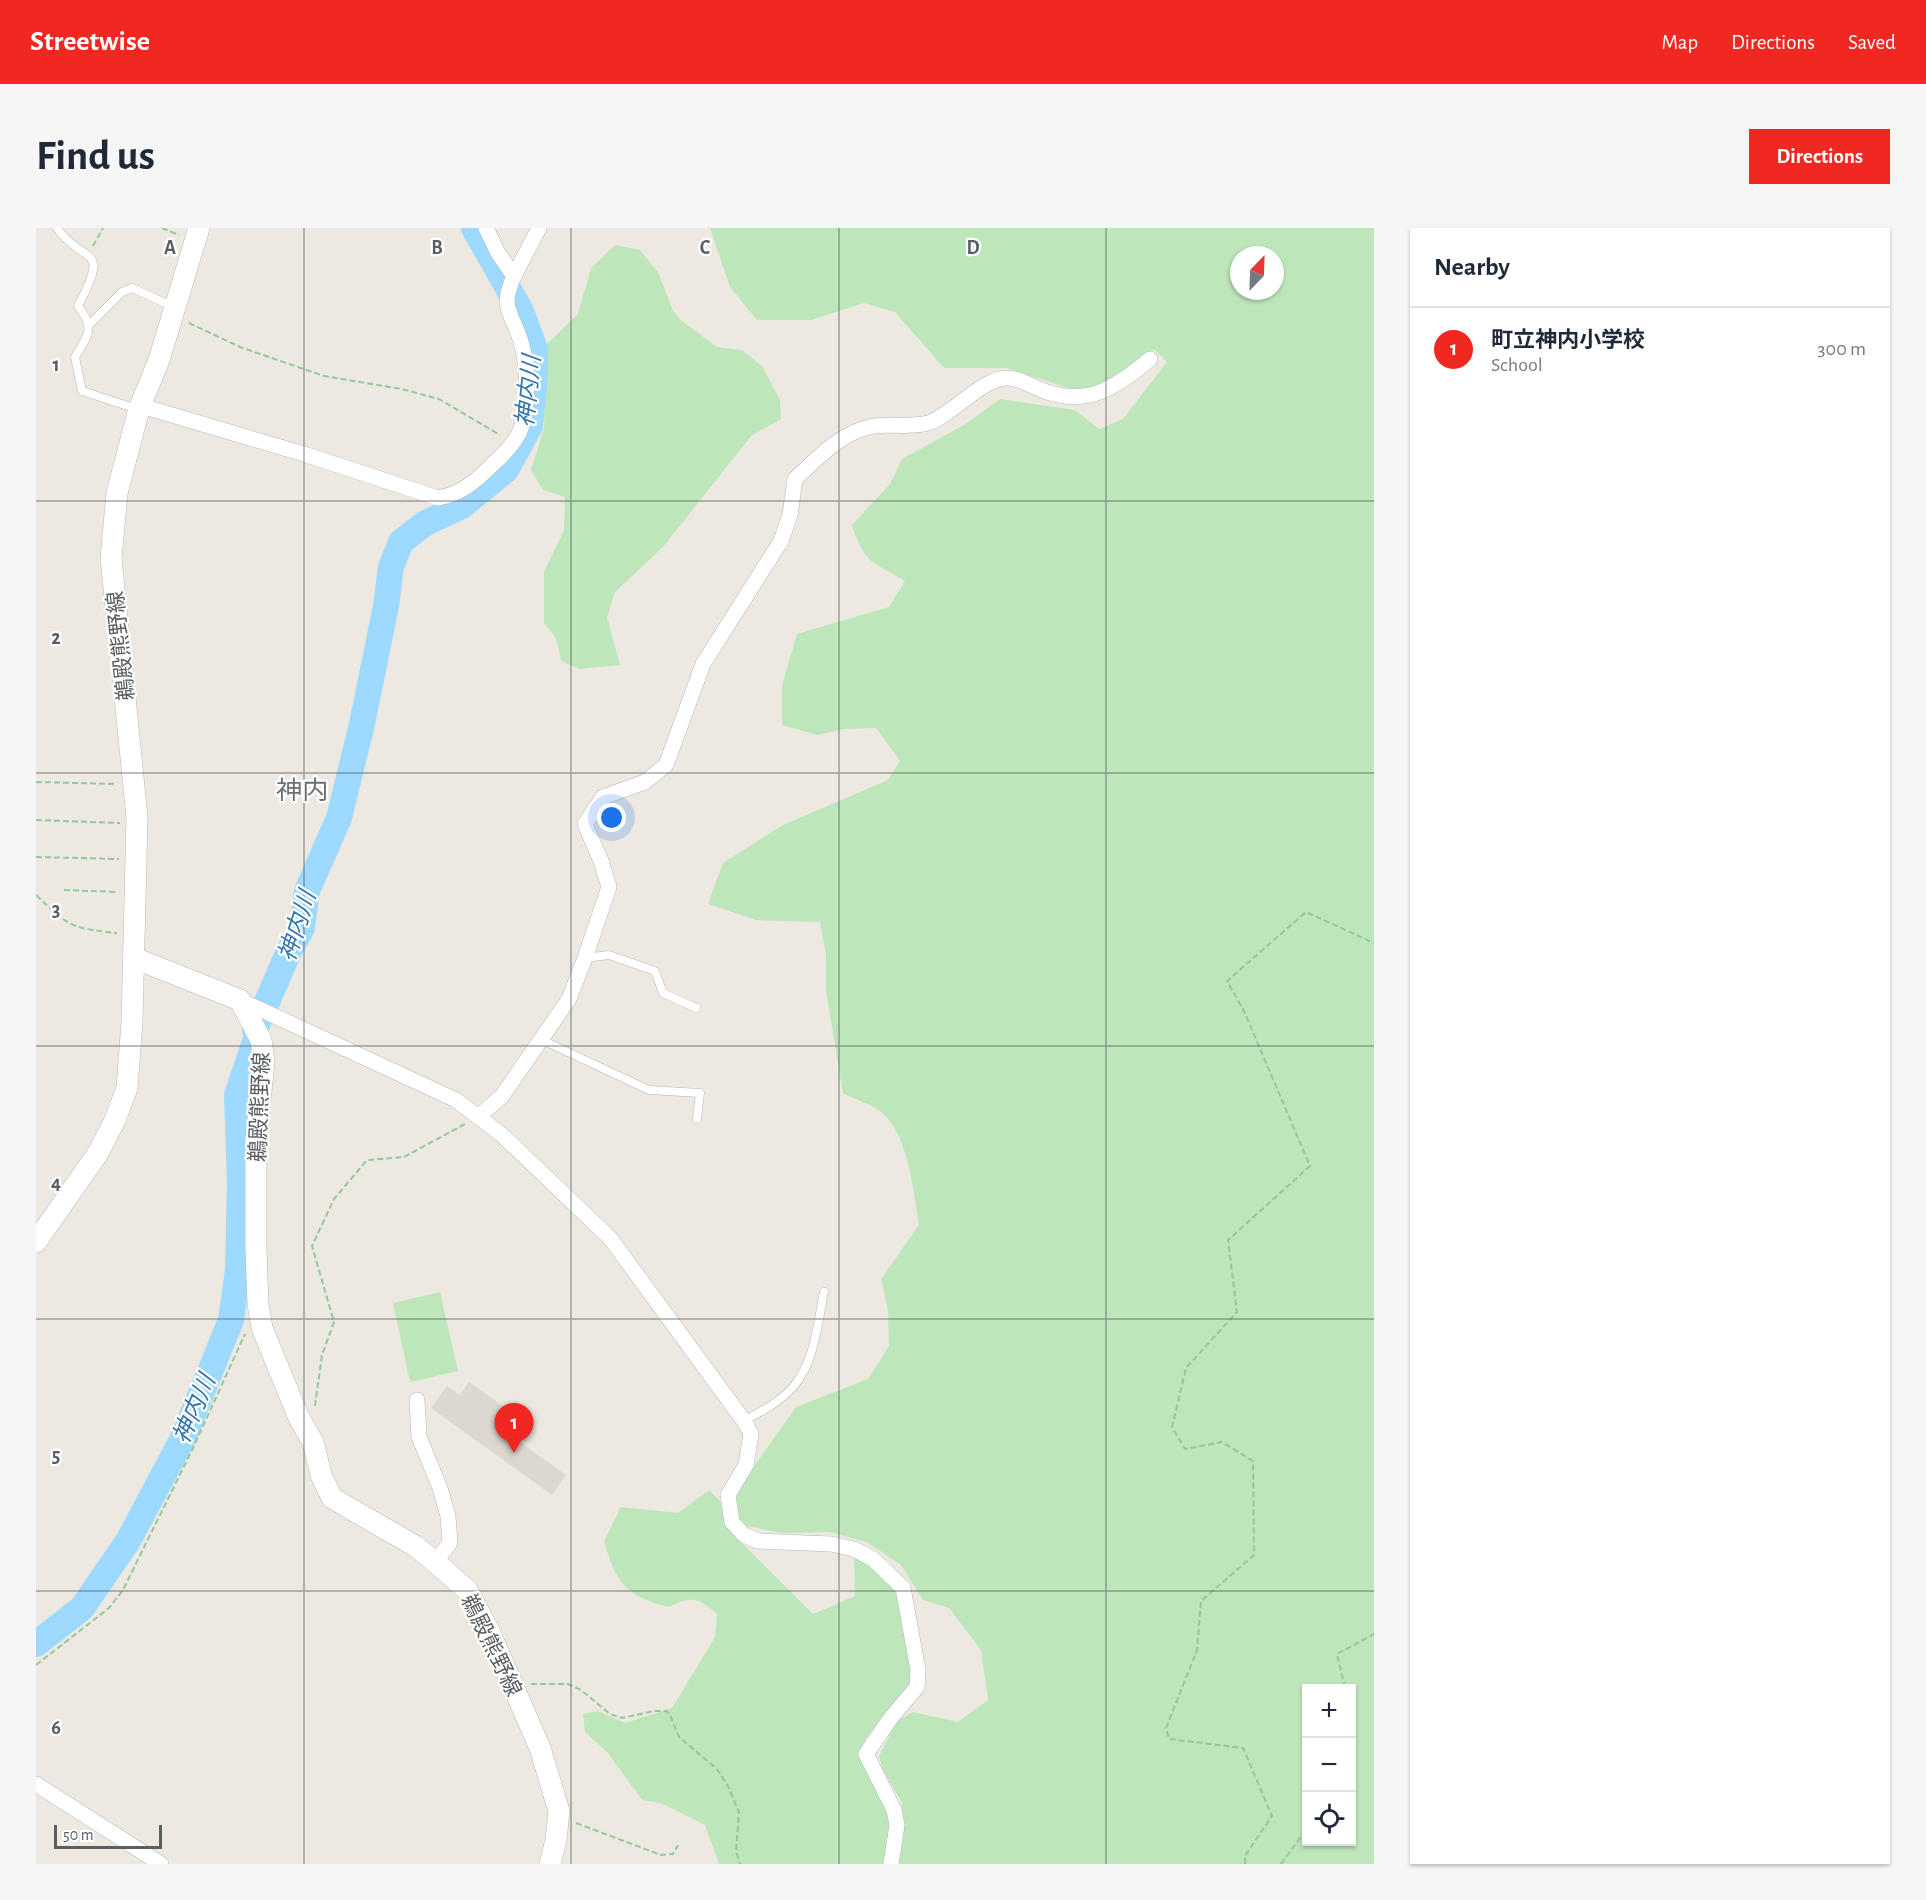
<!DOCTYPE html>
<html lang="en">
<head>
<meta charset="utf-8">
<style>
	:root { --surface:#fff; --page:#f6f6f7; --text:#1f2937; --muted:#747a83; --line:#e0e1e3; --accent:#f12722 }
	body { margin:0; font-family:"Alegreya Sans","Noto Sans JP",sans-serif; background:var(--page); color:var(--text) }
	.controls { position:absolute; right:18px; bottom:18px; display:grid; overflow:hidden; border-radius:0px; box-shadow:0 2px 4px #0004 }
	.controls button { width:54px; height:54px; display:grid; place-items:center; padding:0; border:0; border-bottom:2px solid var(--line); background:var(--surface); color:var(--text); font:30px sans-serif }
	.compass { position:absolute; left:1194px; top:18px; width:54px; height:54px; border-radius:50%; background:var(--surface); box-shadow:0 2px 4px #0004; rotate:23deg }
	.scale { position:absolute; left:18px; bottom:15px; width:108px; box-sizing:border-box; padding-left:6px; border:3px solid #595e62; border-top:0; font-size:16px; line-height:21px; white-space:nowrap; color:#595e62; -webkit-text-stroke:4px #fff; paint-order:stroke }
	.you { position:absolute; left:576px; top:590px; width:21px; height:21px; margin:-15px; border:4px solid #fff; border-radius:50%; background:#1a73e8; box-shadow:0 0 0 9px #1a73e833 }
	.badge { display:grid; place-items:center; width:39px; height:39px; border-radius:50%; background:var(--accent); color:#fff; font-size:20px; font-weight:700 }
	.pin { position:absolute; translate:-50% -50px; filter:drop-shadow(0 2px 3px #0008) }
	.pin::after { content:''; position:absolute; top:32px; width:21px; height:18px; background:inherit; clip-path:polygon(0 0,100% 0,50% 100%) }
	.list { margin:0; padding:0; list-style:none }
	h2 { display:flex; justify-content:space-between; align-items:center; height:78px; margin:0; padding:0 24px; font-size:26px }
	h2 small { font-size:20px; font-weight:400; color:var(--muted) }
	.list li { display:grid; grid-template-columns:39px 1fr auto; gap:18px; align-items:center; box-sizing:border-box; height:84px; padding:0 24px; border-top:2px solid var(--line) }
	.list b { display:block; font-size:22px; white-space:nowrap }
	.list p { margin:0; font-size:20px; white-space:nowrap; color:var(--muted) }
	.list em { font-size:20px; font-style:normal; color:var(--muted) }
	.icon { flex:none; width:33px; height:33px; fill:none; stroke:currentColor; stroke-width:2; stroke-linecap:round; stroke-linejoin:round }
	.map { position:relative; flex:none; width:1338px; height:1636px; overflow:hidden; border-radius:0px }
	header { display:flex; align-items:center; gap:36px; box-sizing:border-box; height:84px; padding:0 30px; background:var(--accent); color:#fff }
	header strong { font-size:28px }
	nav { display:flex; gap:33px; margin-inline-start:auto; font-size:21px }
	.intro { display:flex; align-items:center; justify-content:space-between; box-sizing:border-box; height:144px; padding:0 36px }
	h1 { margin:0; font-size:42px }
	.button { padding:15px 27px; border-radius:0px; background:var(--accent); color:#fff; font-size:21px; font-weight:700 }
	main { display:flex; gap:36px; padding:0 36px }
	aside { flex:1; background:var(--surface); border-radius:0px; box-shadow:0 2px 4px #0004 }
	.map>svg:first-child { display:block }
	.education { fill:#ddd8cf }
	.green { fill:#bde6bb; fill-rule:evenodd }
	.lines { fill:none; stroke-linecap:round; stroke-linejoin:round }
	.river { stroke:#9edaff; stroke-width:26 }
	.lane-casing { stroke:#b3b7bc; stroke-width:9 }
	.street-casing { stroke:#b3b7bc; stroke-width:16 }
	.secondary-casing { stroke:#b4b8be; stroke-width:22 }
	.path { stroke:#93c89f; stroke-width:2; stroke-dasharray:6 3; stroke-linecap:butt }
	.lane { stroke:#fff; stroke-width:8 }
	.street { stroke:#fff; stroke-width:15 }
	.secondary { stroke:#fff; stroke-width:21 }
	.grid { fill:none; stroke:#595e62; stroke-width:1.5; stroke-opacity:0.55 }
	.labels { text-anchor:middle; stroke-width:4.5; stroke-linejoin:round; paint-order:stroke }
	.street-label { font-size:22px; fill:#595e62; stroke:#fff }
	.water-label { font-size:24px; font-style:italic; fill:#3676ac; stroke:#fff }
	.quarter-label { font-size:26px; fill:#6a7074; stroke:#fff }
	.grid-label { font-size:20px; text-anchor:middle; font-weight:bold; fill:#595e62; stroke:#fff; stroke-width:4.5; stroke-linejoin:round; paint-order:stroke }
</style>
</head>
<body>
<header>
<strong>Streetwise</strong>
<nav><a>Map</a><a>Directions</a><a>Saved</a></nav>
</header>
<div class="intro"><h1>Find us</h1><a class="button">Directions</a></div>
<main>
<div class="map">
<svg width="1338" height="1636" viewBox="0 0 1338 1636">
	<rect width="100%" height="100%" fill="#ede9e0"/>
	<polygon class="education" points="433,1154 478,1186 467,1202 530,1247 516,1267 395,1180 411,1158 424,1167"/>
	<g class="green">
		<path d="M674 0H1338V1636H861L866 1575 847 1542 843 1528 860 1494 877 1484 922 1494 952 1472 945 1422 913 1380 887 1372 865 1337 831 1314 793 1304 746 1305 706 1297 701 1285 699 1265 760 1179 832 1151 853 1118 852 1082 845 1051 883 997C877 963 873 902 841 881 831 875 818 871 807 865L790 763V726L784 694 720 692 672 676 687 635 747 597 852 552 864 533 840 500 808 501 781 507 746 497V457L761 406 853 379 869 353C836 333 829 337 816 297L854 256 866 231 928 197 964 171 1039 182 1063 201 1087 191 1131 134 1118 121 1067 156 1041 163 971 140H908L859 84 828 75 775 92H721L694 59ZM1203 27H1239V63H1203ZM1270 1460H1316V1614H1270Z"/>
		<polygon points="579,17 604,22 622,44 637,83 645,92 681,119 706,122 726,138 744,172 745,191 716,207 627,319 579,364 571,389 584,437 543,441 525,433 520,410 508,395 508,344 528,302 529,269 507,262 495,242 508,200 511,116 542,86 555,40"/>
		<polygon points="404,1064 422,1143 374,1154 357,1075"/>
		<path d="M673 1262 684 1273 690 1299 777 1386 819 1368 818 1328C828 1334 843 1339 851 1347 870 1366 874 1430 876 1456L830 1510 824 1526 853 1584 856 1600 849 1636H683L669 1597 625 1575 606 1572 572 1525 549 1504 547 1486 562 1483 589 1495 636 1480 679 1409 681 1386C663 1370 656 1367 633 1379 590 1368 580 1356 568 1313L585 1279 642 1285Z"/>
	</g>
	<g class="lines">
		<polyline class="river" points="0,1416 46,1380 92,1313 148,1208 195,1092 202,1041 204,955 201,867 221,808 219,802 253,723 266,700 271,663 303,590 326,496 350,378 355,339 365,314 388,296 426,278 470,242 494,198 499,149 499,121 485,83 438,0"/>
		<g class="lane-casing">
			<g id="lane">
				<path d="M21 0C47 38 76 14 42 78 60 101 52 107 39 129L46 163 101 181"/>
				<polyline points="53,97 86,64 96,60 138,79"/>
				<polyline points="549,730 573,727 619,743 627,765 660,780"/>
				<polyline points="504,811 613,862 664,865 661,891"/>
				<path d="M708 1193C726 1183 748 1172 761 1154 779 1130 782 1093 788 1064"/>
			</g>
		</g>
		<g class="street-casing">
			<g id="street">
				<polyline points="478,48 503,0"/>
				<path d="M103 181 109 179 268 226 402 270C425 266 440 253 456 237 466 228 477 217 483 205 494 182 492 137 485 114 476 83 463 82 478 48L462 25 450 0"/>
				<polyline points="204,772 420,872 466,907 574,1010 708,1193 715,1206 710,1237 692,1267 696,1294 708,1307 722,1313 795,1316 818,1321 837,1331 867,1360 882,1442 881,1459 854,1491 830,1526 858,1582 861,1597 855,1636"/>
				<path d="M443 888 466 868 533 771 549 730 573 659 565 633 549 596 567 569 609 554 630 537 667 436 745 313 754 287 759 251C781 231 803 206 833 199 851 195 873 200 892 195 916 187 947 150 970 150 981 149 997 159 1008 163 1052 179 1081 159 1114 131"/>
				<polyline points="381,1172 383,1209 404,1260 412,1288 414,1315 399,1334"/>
				<polyline points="0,1556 125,1636"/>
			</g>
		</g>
		<g class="secondary-casing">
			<g id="secondary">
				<polyline points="98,730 204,772 225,812 228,834 220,911 220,1020 222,1076 226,1100 263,1190 277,1214 285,1247 296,1270 379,1318 399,1334 431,1362 453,1403 504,1520 523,1583 520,1612 514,1636"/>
				<polyline points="0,1014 62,925 79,892 91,860 96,794 101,589 75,330 81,265 103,181 123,132 163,0"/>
			</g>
		</g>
		<g class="path">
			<polyline points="126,0 143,7"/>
			<polyline points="57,18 67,0"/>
			<polyline points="153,95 204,119 288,148 366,161 403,171 464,207"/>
			<polyline points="0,554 81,556"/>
			<polyline points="0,592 84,595"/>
			<polyline points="0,629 83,631"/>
			<polyline points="28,662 82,664"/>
			<path d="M0 667C34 699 34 700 81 705"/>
			<polyline points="279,1178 286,1127 298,1094 276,1018 298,971 331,932 368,929 429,896"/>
			<polyline points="0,1437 73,1380 87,1362 157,1220 209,1106"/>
			<polyline points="495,1456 532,1456 545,1462 574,1486 586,1490 618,1483 630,1483 634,1487 643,1509 681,1541 692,1558 703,1584 700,1623 704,1636"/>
			<polyline points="1309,1460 1301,1426 1338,1406"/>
			<polyline points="1316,1487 1319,1503 1316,1514"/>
			<polyline points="540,1595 625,1627 637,1626 642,1617"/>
			<polyline points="1209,1636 1209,1628 1236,1588 1207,1520 1133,1511 1130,1500 1161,1422 1165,1373 1218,1327 1217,1233 1186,1214 1149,1221 1136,1199 1150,1140 1201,1084 1192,1012 1274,938 1208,783 1191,753 1270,684 1338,715"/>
			<polyline points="1245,1636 1270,1602"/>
		</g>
		<use href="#lane" class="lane"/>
		<use href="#street" class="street"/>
		<use href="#secondary" class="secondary"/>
	</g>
	<path class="grid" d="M268 0V1636M535 0V1636M803 0V1636M1070 0V1636M0 273H1338M0 545H1338M0 818H1338M0 1091H1338M0 1363H1338"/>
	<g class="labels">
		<g class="street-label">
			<text transform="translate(84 418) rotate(-96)" y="8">鵜殿熊野線</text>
			<text transform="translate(223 879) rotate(-88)" y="8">鵜殿熊野線</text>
			<text transform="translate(456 1417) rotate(64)" y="8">鵜殿熊野線</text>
		</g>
		<g class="water-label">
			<text transform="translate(492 163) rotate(-84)" y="8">神内川</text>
			<text transform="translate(261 698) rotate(-72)" y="8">神内川</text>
			<text transform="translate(158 1181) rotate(-67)" y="8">神内川</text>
		</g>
		<g class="quarter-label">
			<text x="266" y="571">神内</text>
		</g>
	</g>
	<g class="grid-label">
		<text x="134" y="26">A</text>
		<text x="401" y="26">B</text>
		<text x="669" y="26">C</text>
		<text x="937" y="26">D</text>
		<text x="20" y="143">1</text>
		<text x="20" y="416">2</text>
		<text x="20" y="688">3</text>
		<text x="20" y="961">4</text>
		<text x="20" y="1234">5</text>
		<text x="20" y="1506">6</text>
	</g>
</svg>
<div class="controls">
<button>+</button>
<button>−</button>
<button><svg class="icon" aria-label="locate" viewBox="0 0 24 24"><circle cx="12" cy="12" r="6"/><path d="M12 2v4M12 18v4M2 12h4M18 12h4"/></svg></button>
</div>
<svg class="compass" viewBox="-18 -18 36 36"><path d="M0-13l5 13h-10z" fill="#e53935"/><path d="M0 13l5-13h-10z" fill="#747a83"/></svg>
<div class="scale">50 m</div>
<div class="you"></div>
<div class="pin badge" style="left:478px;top:1225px">1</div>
</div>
<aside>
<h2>Nearby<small></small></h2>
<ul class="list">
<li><span class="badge">1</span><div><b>町立神内小学校</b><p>School</p></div><em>300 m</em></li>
</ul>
</aside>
</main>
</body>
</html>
